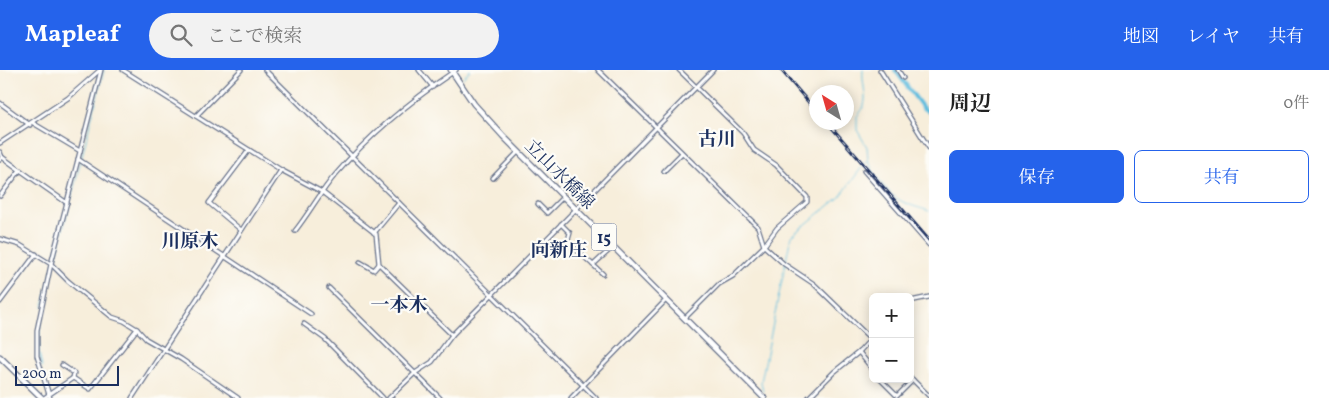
<!DOCTYPE html>
<html lang="ja">
<head>
<meta charset="utf-8">
<style>
	:root { --surface:#fff; --page:#f2f2f2; --text:#222; --muted:#767676; --line:#e0e0e0; --accent:#2563eb }
	body { margin:0; font-family:Vollkorn,"Noto Serif JP",serif; background:var(--page); color:var(--text) }
	.controls { position:absolute; right:15px; bottom:15px; display:grid; overflow:hidden; border-radius:8px; box-shadow:0 2px 12px #0003 }
	.controls button { width:45px; height:45px; display:grid; place-items:center; padding:0; border:0; border-bottom:1px solid var(--line); background:var(--surface); color:var(--text); font:25px sans-serif }
	.compass { position:absolute; left:809px; top:15px; width:45px; height:45px; border-radius:50%; background:var(--surface); box-shadow:0 2px 12px #0003; rotate:323deg }
	.scale { position:absolute; left:15px; bottom:12px; width:104px; box-sizing:border-box; padding-left:5px; border:2px solid #1b2f5e; border-top:0; font-size:14px; line-height:18px; white-space:nowrap; color:#1b2f5e; -webkit-text-stroke:4px #fdfcf7; paint-order:stroke }
	.list { margin:0; padding:0; list-style:none }
	h2 { display:flex; justify-content:space-between; align-items:center; height:65px; margin:0; padding:0 20px; font-size:21px }
	h2 small { font-size:16px; font-weight:400; color:var(--muted) }
	.actions { display:flex; gap:10px; padding:15px 20px }
	.actions a { flex:1; padding:11px 0; border:1px solid var(--accent); border-radius:8px; text-align:center; font-size:18px; color:var(--accent) }
	.actions .main { background:var(--accent); color:#fff }
	.icon { flex:none; width:28px; height:28px; fill:none; stroke:currentColor; stroke-width:2; stroke-linecap:round; stroke-linejoin:round }
	.map { position:relative; flex:none; width:929px; height:328px; overflow:hidden }
	header { display:flex; align-items:center; gap:30px; box-sizing:border-box; height:70px; padding:0 25px; background:var(--accent); color:#fff }
	header strong { font-size:24px }
	nav { display:flex; gap:28px; margin-inline-start:auto; font-size:18px }
	.search { width:350px; height:45px; background:var(--page); display:flex; align-items:center; gap:12px; box-sizing:border-box; padding:0 18px; border-radius:28px; color:var(--muted); font-size:19px }
	main { display:flex }
	aside { flex:1; background:var(--surface) }
	.map>svg:first-child { display:block }
	.lines { fill:none; stroke-linecap:round; stroke-linejoin:round }
	.stream { stroke:#61bedf; stroke-width:1 }
	.canal { stroke:#61bedf; stroke-width:4 }
	.minor-casing { stroke:#68728a; stroke-width:5.5 }
	.major-casing { stroke:#68728a; stroke-width:7 }
	.minor { stroke:#fff; stroke-width:3 }
	.major { stroke:#fff; stroke-width:4.5 }
	.rail-casing { stroke:#1b2f5e; stroke-width:3 }
	.rail { stroke:#fdfcf7; stroke-width:1; stroke-dasharray:4; stroke-linecap:butt }
	.labels { text-anchor:middle; stroke-width:4.5; stroke-linejoin:round; paint-order:stroke }
	.shield { fill:#fdfcf7; stroke:#5f6c8c; stroke-width:1 }
	.shield-label { font-size:16px; font-weight:bold; fill:#1b2f5e }
	.street-label { font-size:18px; fill:#1b2f5e; stroke:#fdfcf7 }
	.neighbourhood-label { font-size:19px; font-weight:bold; fill:#1b2f5e; stroke:#fdfcf7 }
</style>
</head>
<body>
<header>
<strong>Mapleaf</strong>
<div class="search"><svg class="icon" aria-label="search" viewBox="0 0 24 24"><circle cx="10" cy="10" r="6"/><path d="M15 15l6 6"/></svg>ここで検索</div>
<nav><a>地図</a><a>レイヤ</a><a>共有</a></nav>
</header>
<main>
<div class="map">
<svg width="929" height="328" viewBox="0 0 929 328">
	<rect width="100%" height="100%" fill="#fdfcf7"/>
	<filter id="ink" filterUnits="userSpaceOnUse"><feTurbulence type="fractalNoise" baseFrequency=".02" numOctaves="2"/><feDisplacementMap in="SourceGraphic" scale="10" xChannelSelector="R" yChannelSelector="G"/><feConvolveMatrix kernelMatrix="1 2 1 2 8 2 1 2 1" color-interpolation-filters="sRGB"/></filter>
	<filter id="wash" filterUnits="userSpaceOnUse"><feTurbulence type="fractalNoise" baseFrequency=".0096" numOctaves="4" result="noise"/><feDisplacementMap in="SourceGraphic" scale="20" xChannelSelector="R" yChannelSelector="G"/><feGaussianBlur stdDeviation="1.12" result="paint"/><feColorMatrix in="noise" values="0 0 0 0 0 0 0 0 0 0 0 0 0 0 0 0 0 1.4 0 .05"/><feComposite in="paint" operator="in"/></filter>
	<g filter="url(#wash)">
		<rect width="100%" height="100%" fill="#f7eedb"/>
		<g class="lines">
			<g class="stream">
				<polyline points="463,8 470,0"/>
				<path d="M868 90C873 104 888 125 903 132 911 136 921 138 929 141"/>
				<polyline points="43,237 104,0"/>
				<polyline points="40,253 39,282 42,297"/>
				<polyline points="49,319 52,328"/>
				<path d="M763 322 761 312 791 166 840 127 868 89 867 77 857 60V46C872 32 861 17 863 0"/>
			</g>
			<polyline class="canal" points="895,0 923,38 929,42"/>
		</g>
	</g>
	<g filter="url(#ink)">
		<g class="lines">
			<g class="minor-casing">
				<g id="minor">
					<polyline points="123,0 281,100 322,122 371,160 376,164 379,194 452,265"/>
					<polyline points="265,0 596,328"/>
					<polyline points="419,0 433,17"/>
					<polyline points="598,0 758,157 764,176 784,194 814,214 873,271"/>
					<polyline points="679,0 743,63 754,80 776,95 807,127 807,132 777,158 764,176 733,206 719,214 685,248"/>
					<polyline points="880,0 929,78"/>
					<polyline points="898,0 903,8"/>
					<polyline points="0,33 30,55"/>
					<polyline points="196,46 241,0"/>
					<polyline points="33,53 80,81"/>
					<polyline points="0,73 68,28 100,0"/>
					<polyline points="0,82 2,87 0,90"/>
					<polyline points="78,89 311,244"/>
					<polyline points="20,100 67,133"/>
					<polyline points="664,101 682,83"/>
					<polyline points="864,101 929,175"/>
					<polyline points="493,108 518,82"/>
					<polyline points="0,126 20,100 2,87"/>
					<polyline points="538,134 547,143 563,127"/>
					<polyline points="561,154 570,163 568,170 570,174 603,204"/>
					<polyline points="241,160 209,133 249,80"/>
					<path d="M295 161C310 142 321 121 336 104 370 64 413 29 456 0"/>
					<polyline points="374,163 399,133"/>
					<polyline points="0,169 20,175 51,194 68,211 112,247 124,251 137,259 146,269 181,289 238,328"/>
					<polyline points="360,192 374,200 379,194"/>
					<polyline points="593,195 613,177"/>
					<polyline points="329,218 440,328"/>
					<polyline points="910,231 929,227"/>
					<polyline points="0,232 36,184"/>
					<polyline points="304,254 325,269 383,328"/>
					<polyline points="859,282 873,300"/>
					<polyline points="62,295 74,303 73,308"/>
					<polyline points="910,307 929,326"/>
					<polyline points="880,309 897,326 913,310"/>
					<polyline points="44,328 73,308 90,319 137,259"/>
					<polyline points="50,328 37,286 37,260 51,194 101,0"/>
					<polyline points="132,328 281,100"/>
					<polyline points="389,328 415,303 432,292 452,265 713,0"/>
					<polyline points="571,328 666,230"/>
					<polyline points="808,328 834,302 859,282 872,268"/>
				</g>
			</g>
			<g class="major-casing">
				<g id="major">
					<polyline points="451,0 474,34 503,66 764,328"/>
					<polyline points="0,287 42,328"/>
				</g>
			</g>
			<use href="#minor" class="minor"/>
			<use href="#major" class="major"/>
			<g class="rail-casing">
				<g id="rail">
					<polyline points="781,0 816,41"/>
					<polyline points="827,52 929,170"/>
				</g>
			</g>
			<use href="#rail" class="rail"/>
		</g>
	</g>
	<g class="labels">
		<rect class="shield" x="591.5" y="153.5" width="25" height="27" rx="4"/>
		<g class="shield-label">
			<text x="604" y="173">15</text>
		</g>
		<g class="street-label">
			<text transform="translate(560 104) rotate(45)" y="6">立山水橋線</text>
		</g>
		<g class="neighbourhood-label">
			<text x="717" y="75">古川</text>
			<text x="190" y="177">川原木</text>
			<text x="559" y="186">向新庄</text>
			<text x="399" y="241">一本木</text>
		</g>
	</g>
</svg>
<div class="controls">
<button>+</button>
<button>−</button>
</div>
<svg class="compass" viewBox="-18 -18 36 36"><path d="M0-13l5 13h-10z" fill="#e53935"/><path d="M0 13l5-13h-10z" fill="#767676"/></svg>
<div class="scale">200 m</div>
</div>
<aside>
<h2>周辺<small>0件</small></h2>
<ul class="list">
</ul>
<div class="actions"><a class="main">保存</a><a>共有</a></div>
</aside>
</main>
</body>
</html>
